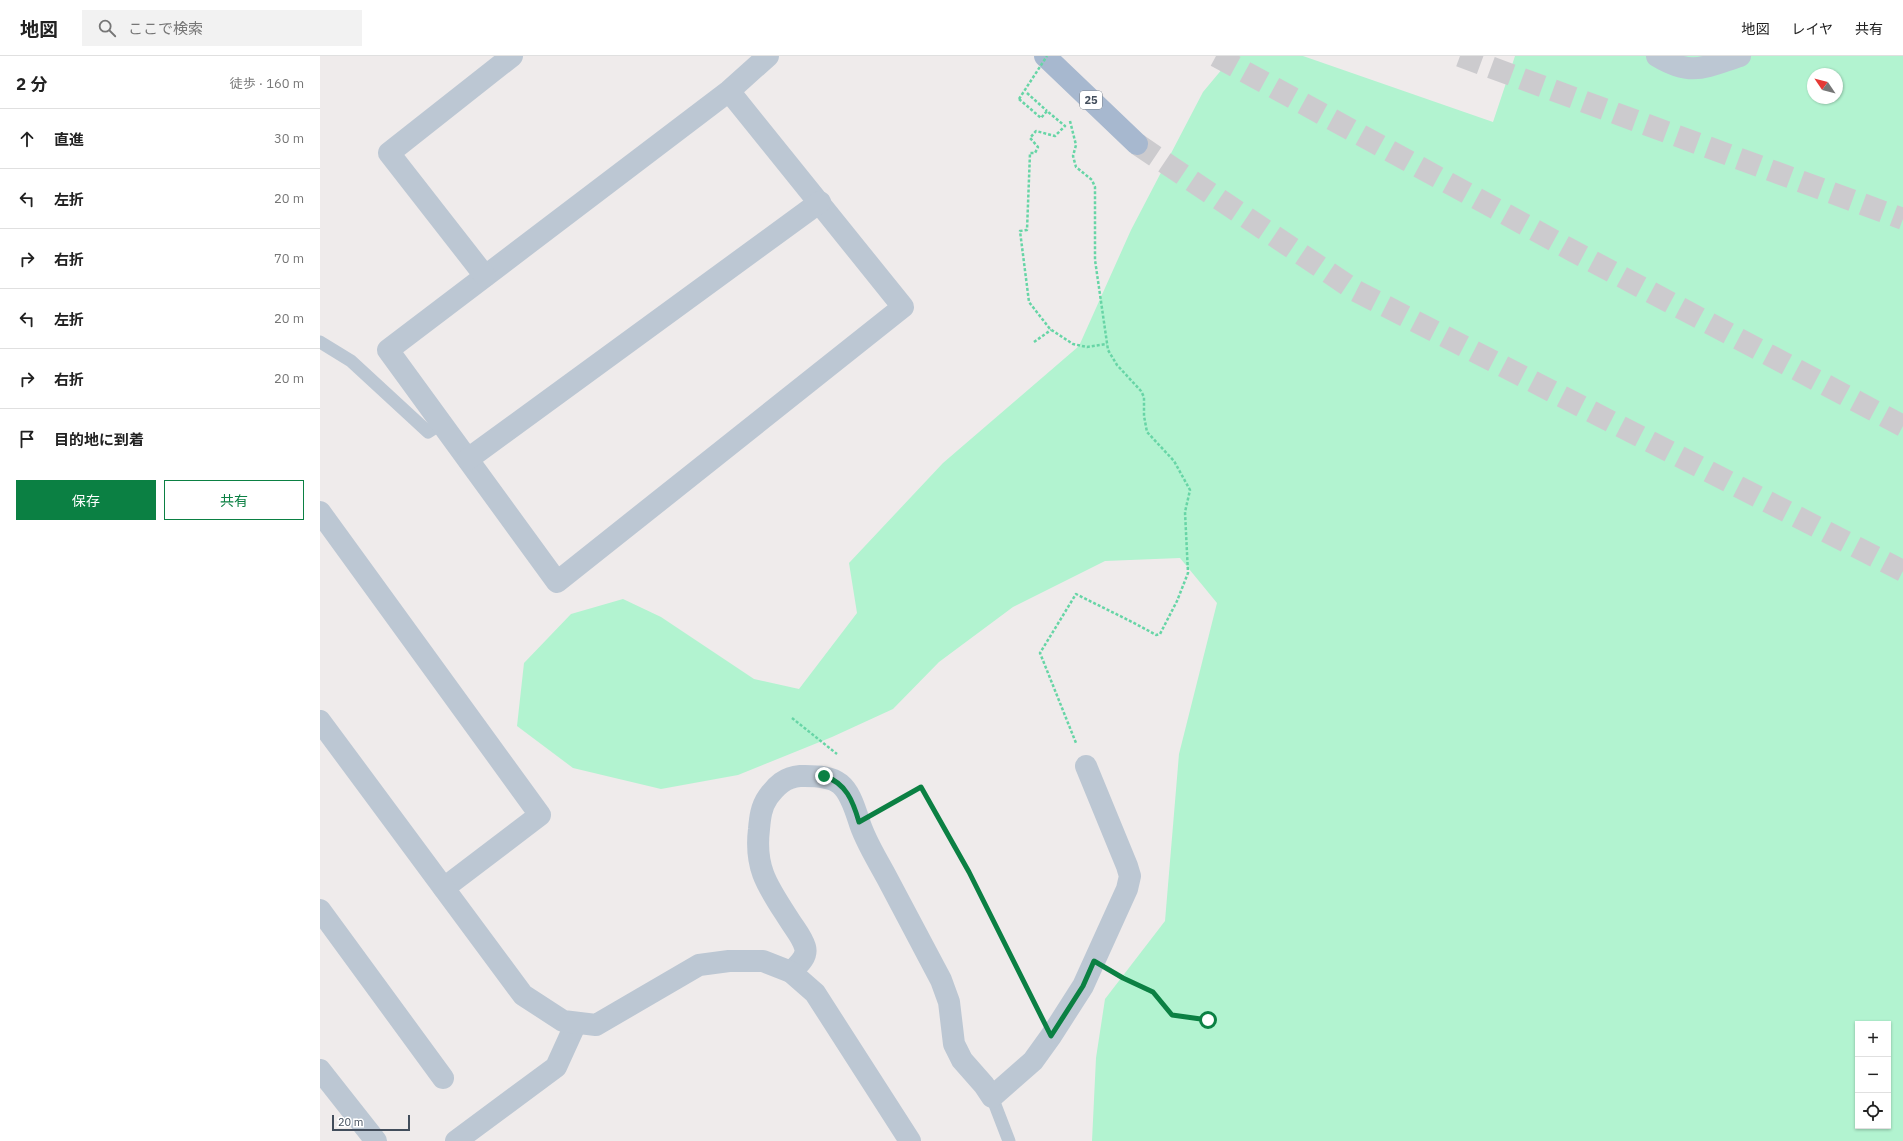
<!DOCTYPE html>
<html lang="ja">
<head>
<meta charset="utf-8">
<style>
	:root { --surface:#fff; --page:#f2f2f2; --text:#222; --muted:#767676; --line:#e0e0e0; --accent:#0b8043 }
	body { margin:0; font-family:"IBM Plex Sans","Noto Sans JP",sans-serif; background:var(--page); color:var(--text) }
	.controls { position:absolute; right:12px; bottom:12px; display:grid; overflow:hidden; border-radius:0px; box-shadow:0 1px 3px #0004 }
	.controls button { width:36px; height:36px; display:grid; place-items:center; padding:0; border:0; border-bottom:1px solid var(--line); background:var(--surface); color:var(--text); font:20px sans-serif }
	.compass { position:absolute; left:1487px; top:12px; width:36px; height:36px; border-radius:50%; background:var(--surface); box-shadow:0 1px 3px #0004; rotate:305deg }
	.scale { position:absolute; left:12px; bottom:10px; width:78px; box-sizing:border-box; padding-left:4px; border:2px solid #424d5b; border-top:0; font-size:11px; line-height:14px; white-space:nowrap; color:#424d5b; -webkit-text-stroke:3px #fff; paint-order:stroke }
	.stop { position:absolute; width:12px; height:12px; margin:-9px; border:3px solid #0b8043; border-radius:50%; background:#fff }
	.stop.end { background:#0b8043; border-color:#fff; box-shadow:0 1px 4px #0008 }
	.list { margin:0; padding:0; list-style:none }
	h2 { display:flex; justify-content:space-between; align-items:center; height:52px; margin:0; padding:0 16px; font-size:17px }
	h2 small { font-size:13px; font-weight:400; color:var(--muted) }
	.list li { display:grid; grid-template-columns:26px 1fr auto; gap:12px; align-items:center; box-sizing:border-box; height:60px; padding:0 16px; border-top:1px solid var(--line) }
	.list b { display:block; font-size:15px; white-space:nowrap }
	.list em { font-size:13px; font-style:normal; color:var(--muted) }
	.actions { display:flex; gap:8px; padding:12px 16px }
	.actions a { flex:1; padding:9px 0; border:1px solid var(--accent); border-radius:0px; text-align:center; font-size:14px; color:var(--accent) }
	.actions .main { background:var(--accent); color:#fff }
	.icon { flex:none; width:22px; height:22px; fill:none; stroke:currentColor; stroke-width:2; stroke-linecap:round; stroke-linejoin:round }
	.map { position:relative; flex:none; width:1583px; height:1085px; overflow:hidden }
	header { display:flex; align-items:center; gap:24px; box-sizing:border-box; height:56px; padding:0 20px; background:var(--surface); border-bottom:1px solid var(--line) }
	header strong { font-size:19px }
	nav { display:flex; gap:22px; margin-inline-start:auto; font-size:14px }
	.search { width:280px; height:36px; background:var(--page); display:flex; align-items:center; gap:10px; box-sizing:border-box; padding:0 14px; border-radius:0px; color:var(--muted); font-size:15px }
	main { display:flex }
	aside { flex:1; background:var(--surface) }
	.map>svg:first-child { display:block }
	.green { fill:#b2f3d0; fill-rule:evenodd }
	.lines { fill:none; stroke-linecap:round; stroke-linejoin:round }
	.minor-tunnel { stroke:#cccbce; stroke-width:22; stroke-dasharray:22 11; stroke-linecap:butt }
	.primary-tunnel { stroke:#cccbce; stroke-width:22; stroke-dasharray:22 11; stroke-linecap:butt }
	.path { stroke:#67d5a6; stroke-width:2.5; stroke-dasharray:3 2; stroke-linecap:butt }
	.service { stroke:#bcc7d3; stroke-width:13 }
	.minor { stroke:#bcc7d3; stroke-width:22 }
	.tertiary { stroke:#bcc7d3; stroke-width:22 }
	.primary { stroke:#a7b8cf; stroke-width:22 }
	.path-bridge { stroke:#67d5a6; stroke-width:2.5; stroke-dasharray:3 2; stroke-linecap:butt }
	.route { stroke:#0b8043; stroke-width:5 }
	.labels { text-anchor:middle; stroke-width:3; stroke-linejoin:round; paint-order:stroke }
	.shield { fill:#fff; stroke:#7b828c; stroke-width:1 }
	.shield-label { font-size:11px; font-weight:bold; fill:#424d5b }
</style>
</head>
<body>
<header>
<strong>地図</strong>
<div class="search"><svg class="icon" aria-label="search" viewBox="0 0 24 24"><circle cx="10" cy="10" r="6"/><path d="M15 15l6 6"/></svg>ここで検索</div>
<nav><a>地図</a><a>レイヤ</a><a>共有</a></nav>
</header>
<main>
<aside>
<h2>2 分<small>徒歩 · 160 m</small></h2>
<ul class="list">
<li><svg class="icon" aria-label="ahead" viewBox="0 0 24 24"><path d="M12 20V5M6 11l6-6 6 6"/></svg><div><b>直進</b></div><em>30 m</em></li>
<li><svg class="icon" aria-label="left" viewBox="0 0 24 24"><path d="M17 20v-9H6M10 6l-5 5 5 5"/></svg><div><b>左折</b></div><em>20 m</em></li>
<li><svg class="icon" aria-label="right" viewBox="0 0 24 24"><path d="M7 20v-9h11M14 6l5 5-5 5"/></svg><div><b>右折</b></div><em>70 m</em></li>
<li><svg class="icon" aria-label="left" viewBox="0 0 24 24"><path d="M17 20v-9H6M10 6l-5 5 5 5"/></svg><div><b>左折</b></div><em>20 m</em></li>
<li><svg class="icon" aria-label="right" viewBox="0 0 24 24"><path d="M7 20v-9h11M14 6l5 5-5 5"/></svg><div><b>右折</b></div><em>20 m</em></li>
<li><svg class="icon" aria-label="arrive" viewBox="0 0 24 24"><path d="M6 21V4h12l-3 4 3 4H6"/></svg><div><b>目的地に到着</b></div></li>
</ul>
<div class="actions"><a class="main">保存</a><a>共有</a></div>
</aside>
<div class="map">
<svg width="1583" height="1085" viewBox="0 0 1583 1085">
	<rect width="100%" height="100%" fill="#efebeb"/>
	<path class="green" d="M913 0H983L1173 66 1195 0H1583V1085H772L776 1002 785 943 845 865 859 698 897 547 860 502 785 505 693 551 619 606 573 653 512 681 418 719 341 733 253 712 197 670 204 607 251 558 303 543 341 561 434 623 479 633 537 557 529 507 623 407 759 290 811 174 883 36ZM1493 18H1517V42H1493ZM1538 968H1568V1070H1538Z"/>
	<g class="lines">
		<polyline class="minor-tunnel" points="1140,0 1583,163"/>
		<g class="primary-tunnel">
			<polyline points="896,0 1253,195 1583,370"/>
			<polyline points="817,88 1036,235 1583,515"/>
		</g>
		<g class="path">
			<polyline points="707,37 727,55"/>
			<polyline points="699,43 721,62 727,55 745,70 735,80 716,75 710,82 718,91 715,97 710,97 707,174 700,175 709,246 730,273 753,288 767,291 787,288"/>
			<path d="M750 65 756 89 753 100 756 111 772 124 775 131V204L788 294 797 309 821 335 824 341V360L827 376 854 405 870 434 865 456 868 517 857 545 840 578 836 579C810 564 783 552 756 538L720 597 756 687"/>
			<polyline points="714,286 731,274"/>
			<polyline points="472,662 517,698"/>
			<polyline points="560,754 601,731 649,816 718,955"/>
			<polyline points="795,917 836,939 845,952 852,959 888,964"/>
		</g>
		<g class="service">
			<polyline points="0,286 31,305 108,376 122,367"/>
			<polyline points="672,1041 689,1085"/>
		</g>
		<g class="minor">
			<path d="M1337 0C1372 21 1385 11 1420 0"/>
			<polyline points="409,35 583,251 237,526 68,294 409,35 448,0"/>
			<polyline points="165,220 69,97 192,0"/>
			<polyline points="148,403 500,146"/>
			<polyline points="0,456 220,759 124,832"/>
			<polyline points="0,854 123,1022"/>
			<path d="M471 916C478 909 488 901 485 891 482 881 475 873 470 865 449 832 434 814 439 773 440 762 441 751 448 741 456 730 465 721 480 720 520 719 527 727 539 765 545 785 557 803 567 822 585 856 603 890 621 924L629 946 634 988 642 1004 664 1029 672 1041 713 1005 731 980 763 930 807 833 810 820 807 810 766 710"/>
			<polyline points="0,1014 56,1085"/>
			<polyline points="136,1085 236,1011 256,967"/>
		</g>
		<polyline class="tertiary" points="0,665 203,939 243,965 276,969 379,909 409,905 443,905 471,916 495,937 590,1085"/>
		<polyline class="primary" points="725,0 817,88"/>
		<polyline class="path-bridge" points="699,43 727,0"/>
	</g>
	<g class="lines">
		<path class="route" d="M504 720C526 727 533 745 539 766L601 731 649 816 731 980 763 930 774 905 803 922 833 936 852 959 888 964"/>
	</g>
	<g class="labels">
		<rect class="shield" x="760" y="35" width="22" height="18" rx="3"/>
		<g class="shield-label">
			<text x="771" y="48">25</text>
		</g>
	</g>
</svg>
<div class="controls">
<button>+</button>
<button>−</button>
<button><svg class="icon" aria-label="locate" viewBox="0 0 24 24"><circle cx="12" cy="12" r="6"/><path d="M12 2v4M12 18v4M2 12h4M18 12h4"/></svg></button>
</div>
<svg class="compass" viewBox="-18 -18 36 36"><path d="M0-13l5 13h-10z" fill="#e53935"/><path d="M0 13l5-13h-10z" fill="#767676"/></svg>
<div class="scale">20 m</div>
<div class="stop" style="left:888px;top:964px"></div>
<div class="stop end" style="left:504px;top:720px"></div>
</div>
</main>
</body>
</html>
